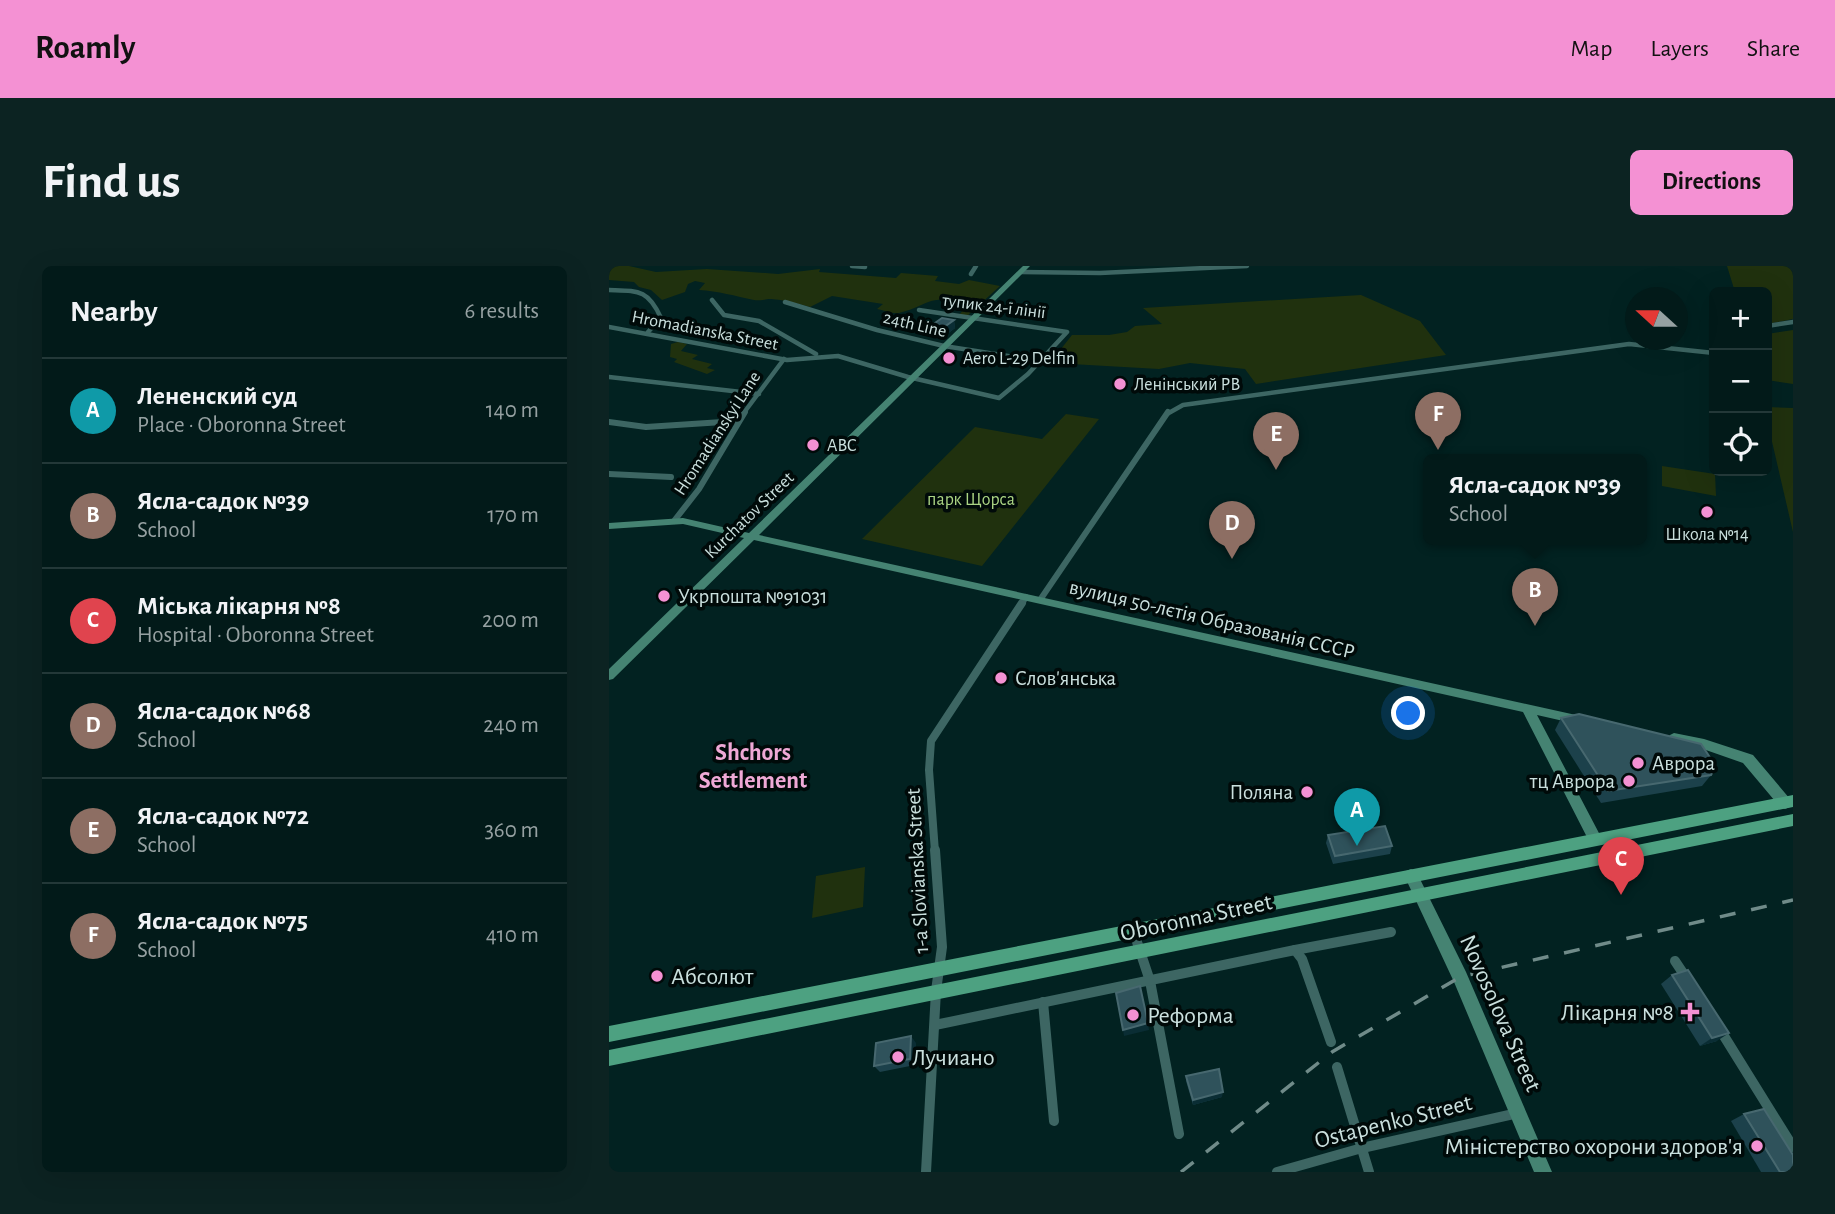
<!DOCTYPE html>
<html lang="en">
<head>
<meta charset="utf-8">
<style>
	:root { --surface:#021a19; --page:#0c2322; --text:#f1f3f6; --muted:#96a1a2; --line:#233838; --accent:#f491d3 }
	body { margin:0; font-family:"Alegreya Sans",sans-serif; background:var(--page); color:var(--text) }
	.controls { position:absolute; right:21px; top:21px; display:grid; overflow:hidden; border-radius:10px; box-shadow:0 7px 28px #0002 }
	.controls button { width:63px; height:63px; display:grid; place-items:center; padding:0; border:0; border-bottom:2px solid var(--line); background:var(--surface); color:var(--text); font:35px sans-serif }
	.compass { position:absolute; left:1016px; top:21px; width:63px; height:63px; border-radius:50%; background:var(--surface); box-shadow:0 7px 28px #0002; rotate:291deg }
	.you { position:absolute; left:800px; top:448px; width:24px; height:24px; margin:-18px; border:5px solid #fff; border-radius:50%; background:#1a73e8; box-shadow:0 0 0 10px #1a73e833 }
	.badge { display:grid; place-items:center; width:46px; height:46px; border-radius:50%; background:var(--accent); color:#fff; font-size:23px; font-weight:700 }
	.pin { position:absolute; translate:-50% -58px; filter:drop-shadow(0 2px 4px #0008) }
	.pin::after { content:''; position:absolute; top:37px; width:24px; height:21px; background:inherit; clip-path:polygon(0 0,100% 0,50% 100%) }
	.popup { position:absolute; left:814px; top:188px; width:224px; height:91px; box-sizing:border-box; display:grid; place-content:center; border-radius:10px; background:var(--surface); filter:drop-shadow(0 2px 5px #0005); font-size:23px; white-space:nowrap; color:var(--muted) }
	.popup b { font-size:26px; color:var(--text) }
	.popup::after { content:''; position:absolute; left:50%; top:100%; margin-left:-14px; border:14px solid transparent; border-top-color:var(--surface) }
	.list { margin:0; padding:0; list-style:none }
	h2 { display:flex; justify-content:space-between; align-items:center; height:91px; margin:0; padding:0 28px; font-size:30px }
	h2 small { font-size:23px; font-weight:400; color:var(--muted) }
	.list li { display:grid; grid-template-columns:46px 1fr auto; gap:21px; align-items:center; box-sizing:border-box; height:105px; padding:0 28px; border-top:2px solid var(--line) }
	.list b { display:block; font-size:26px; white-space:nowrap }
	.list p { margin:0; font-size:23px; white-space:nowrap; color:var(--muted) }
	.list em { font-size:23px; font-style:normal; color:var(--muted) }
	.icon { flex:none; width:38px; height:38px; fill:none; stroke:currentColor; stroke-width:2; stroke-linecap:round; stroke-linejoin:round }
	.map { position:relative; flex:none; width:1184px; height:906px; overflow:hidden; border-radius:10px }
	header { display:flex; align-items:center; gap:42px; box-sizing:border-box; height:98px; padding:0 35px; background:var(--accent); color:#111 }
	header strong { font-size:33px }
	nav { display:flex; gap:38px; margin-inline-start:auto; font-size:24px }
	.intro { display:flex; align-items:center; justify-content:space-between; box-sizing:border-box; height:168px; padding:0 42px }
	h1 { margin:0; font-size:49px }
	.button { padding:18px 32px; border-radius:10px; background:var(--accent); color:#111; font-size:24px; font-weight:700 }
	main { display:flex; gap:42px; padding:0 42px }
	aside { flex:1; background:var(--surface); border-radius:10px; box-shadow:0 7px 28px #0002 }
	.map>svg:first-child { display:block }
	.green { fill:#20310e }
	.lines { fill:none; stroke-linecap:round; stroke-linejoin:round }
	.street-far3 { stroke:#3d6663; stroke-width:4.5 }
	.street-far2 { stroke:#3d6663; stroke-width:6 }
	.street-far1 { stroke:#3d6663; stroke-width:8 }
	.street { stroke:#3d6663; stroke-width:10 }
	.secondary { fill:#458372; fill-rule:evenodd }
	.primary { fill:#4da181; fill-rule:evenodd }
	.rail { stroke:#708b89; stroke-width:3.5; stroke-dasharray:16 16; stroke-linecap:butt }
	.wall { fill:#1c414b }
	.shaded-wall { fill:#0a2d34 }
	.building { fill:#2f525b; stroke:#47686f; stroke-width:2 }
	.poi-dot { fill:#f491d3; stroke:#000a09; stroke-width:2.5 }
	.labels { text-anchor:middle; stroke-width:7; stroke-linejoin:round; paint-order:stroke }
	.far-street-label { font-size:18px; fill:#cae0de; stroke:#000a09 }
	.far-poi-label { font-size:18px; fill:#cae0de; stroke:#000a09; text-anchor:start }
	.far-park-label { font-size:18px; fill:#abd584; stroke:#000a09 }
	.poi-label { font-size:21px; fill:#cae0de; stroke:#000a09; text-anchor:start }
	.street-label { font-size:21px; fill:#cae0de; stroke:#000a09 }
	.quarter-label { font-size:24px; font-weight:bold; fill:#efa9d6; stroke:#000a09 }
	.near-street-label { font-size:24px; fill:#cae0de; stroke:#000a09 }
	.near-poi-label { font-size:24px; fill:#cae0de; stroke:#000a09; text-anchor:start }
</style>
</head>
<body>
<header>
<strong>Roamly</strong>
<nav><a>Map</a><a>Layers</a><a>Share</a></nav>
</header>
<div class="intro"><h1>Find us</h1><a class="button">Directions</a></div>
<main>
<aside>
<h2>Nearby<small>6 results</small></h2>
<ul class="list">
<li><span class="badge" style="background:#0f9aa8">A</span><div><b>Лененский суд</b><p>Place · Oboronna Street</p></div><em>140 m</em></li>
<li><span class="badge" style="background:#8d6e63">B</span><div><b>Ясла-садок №39</b><p>School</p></div><em>170 m</em></li>
<li><span class="badge" style="background:#e0444e">C</span><div><b>Міська лікарня №8</b><p>Hospital · Oboronna Street</p></div><em>200 m</em></li>
<li><span class="badge" style="background:#8d6e63">D</span><div><b>Ясла-садок №68</b><p>School</p></div><em>240 m</em></li>
<li><span class="badge" style="background:#8d6e63">E</span><div><b>Ясла-садок №72</b><p>School</p></div><em>360 m</em></li>
<li><span class="badge" style="background:#8d6e63">F</span><div><b>Ясла-садок №75</b><p>School</p></div><em>410 m</em></li>
</ul>
</aside>
<div class="map">
<svg width="1184" height="906" viewBox="0 0 1184 906">
	<rect width="100%" height="100%" fill="#022221"/>
	<g class="green">
		<path d="M0 0H20L47 6 98 3 169 8 211 3 210 6 287 12 292 7 329 10 326 15 350 18 360 14 391 20 357 51 350 49 355 43C329 22 315 42 290 47 284 48 274 44 268 43L274 38 223 30 201 41C187 37 175 34 162 33 157 33 151 35 145 34 126 30 109 25 90 24L96 17 86 15 79 18 76 26 53 34 42 24 30 21 25 16 0 14Z"/>
		<polygon points="1118,0 1184,0 1184,53 1158,58 1158,26 1126,26"/>
		<polygon points="752,29 811,55 837,89 647,118 636,103 581,97 550,103 462,98 444,93 463,69 500,69 518,66 526,60 553,58 534,42"/>
		<polygon points="1184,64 1184,118 1158,114 1158,68"/>
		<polygon points="69,76 78,78 72,85 89,89 83,93 103,98 98,102 106,104 98,108 65,96 68,93 61,91 62,78"/>
		<polygon points="1158,141 1184,142 1184,266 1158,154"/>
		<polygon points="457,148 490,153 373,300 253,273 366,161 433,173"/>
		<polygon points="1053,200 1106,208 1107,230 1053,220"/>
		<polygon points="256,601 254,641 203,652 207,610"/>
	</g>
	<g class="lines">
		<g class="street-far3">
			<polyline points="243,0 256,1"/>
			<polyline points="412,6 491,7 638,0"/>
			<polyline points="362,8 367,0"/>
			<path d="M0 24C29 25 39 23 52 52L39 66"/>
			<polyline points="103,34 115,49 150,55 207,88"/>
			<polyline points="176,36 268,64 335,80 432,95"/>
			<polyline points="1158,60 1184,56"/>
			<polyline points="0,61 178,94 229,90 299,111 390,132 419,108 458,66 310,44"/>
			<polyline points="0,111 150,128"/>
			<polyline points="134,148 175,93"/>
			<polyline points="558,148 574,139 1020,78 1105,87"/>
		</g>
		<g class="street-far2">
			<polyline points="0,156 37,161 129,155"/>
			<polyline points="0,208 62,211"/>
			<polyline points="65,255 90,223 136,146"/>
			<polyline points="431,334 559,146"/>
			<polyline points="412,339 417,331"/>
		</g>
		<polyline class="street-far1" points="326,586 320,504 322,475 413,337"/>
		<g class="street">
			<polyline points="524,664 541,715 570,868"/>
			<polyline points="686,684 782,666"/>
			<polyline points="1066,695 1078,713"/>
			<polyline points="434,736 445,855"/>
			<polyline points="326,759 686,684 693,693 722,776"/>
			<polyline points="1110,762 1184,881"/>
			<polyline points="728,801 760,906"/>
			<polyline points="317,906 327,725 333,681 326,584"/>
			<polyline points="668,906 753,882 909,847"/>
		</g>
		<g class="secondary">
			<polygon points="414,0 421,0 150,269 976,451 978,454 976,457 972,459 928,449 991,569 993,573 991,577 986,579 981,577 914,446 145,274 4,413 0,414 0,403 135,272 74,258 0,263 0,257 74,252 140,267"/>
			<polygon points="1065,467 1095,473 1144,489 1181,533 1183,537 1181,541 1176,543 1171,541 1134,497 1094,483 1061,475 1059,472 1061,469"/>
			<polygon points="802,603 807,605 857,706 943,906 925,906 845,716 795,609 797,605"/>
		</g>
		<g class="primary">
			<polygon points="1184,529 1184,541 0,776 0,760"/>
			<polygon points="1184,548 1184,560 0,800 0,784"/>
		</g>
		<polyline class="rail" points="572,906 723,786 851,711 1184,634"/>
	</g>
	<g class="wall">
		<polygon points="345,54 346,62 333,72 321,70 319,62"/>
		<polygon points="952,452 1102,509 1093,520 992,537 946,464"/>
		<polygon points="719,569 783,580 781,588 724,598 717,577"/>
		<polygon points="1063,709 1108,775 1091,780 1052,718"/>
		<polygon points="307,777 306,799 271,806 265,800"/>
		<polygon points="577,810 613,831 584,839 577,815"/>
		<polygon points="1135,848 1184,906 1152,906 1122,855"/>
	</g>
	<g class="shaded-wall">
		<polygon points="345,54 346,62 333,72 331,64"/>
		<polygon points="539,757 540,764 515,770 514,764"/>
		<polygon points="1120,767 1108,775 1091,780 1103,772"/>
		<polygon points="302,770 307,777 306,799 301,793"/>
		<polygon points="614,826 613,831 584,839 584,834"/>
	</g>
	<g class="building">
		<polygon points="333,52 345,54 331,64 319,62"/>
		<polygon points="970,448 1092,478 1104,496 1106,502 1102,509 999,525 952,452"/>
		<polygon points="776,560 783,580 726,590 719,569"/>
		<polygon points="1079,704 1120,767 1103,772 1063,709"/>
		<polygon points="531,720 539,757 514,764 507,727"/>
		<polygon points="302,770 301,793 265,800 267,777"/>
		<polygon points="610,803 614,826 584,834 577,810"/>
		<polygon points="1155,843 1184,889 1184,906 1171,906 1135,848"/>
	</g>
	<g class="poi-dot">
		<circle cx="340" cy="92" r="7"/>
		<circle cx="511" cy="118" r="7"/>
		<circle cx="204" cy="179" r="7"/>
		<circle cx="1098" cy="246" r="7"/>
		<circle cx="55" cy="330" r="7"/>
		<circle cx="392" cy="412" r="7"/>
		<circle cx="1029" cy="497" r="7"/>
		<circle cx="1020" cy="515" r="7"/>
		<circle cx="698" cy="526" r="7"/>
		<circle cx="48" cy="710" r="7"/>
		<path d="M1077.5 735.5h7v7h7v7h-7v7h-7v-7h-7v-7h7z"/>
		<circle cx="524" cy="749" r="7"/>
		<circle cx="289" cy="791" r="7"/>
		<circle cx="1148" cy="880" r="7"/>
	</g>
	<g class="labels">
		<g class="far-street-label">
			<text transform="translate(385 40) rotate(7)" y="6">тупик 24-ї лінії</text>
			<text transform="translate(306 58) rotate(13)" y="6">24th Line</text>
			<text transform="translate(96 64) rotate(11)" y="6">Hromadianska Street</text>
			<text transform="translate(108 167) rotate(-57)" y="6">Hromadianskyi Lane</text>
			<text transform="translate(140 249) rotate(-44)" y="6">Kurchatov Street</text>
		</g>
		<g class="far-poi-label">
			<text x="354" y="98">Aero L-29 Delfin</text>
			<text x="525" y="124">Ленінський РВ</text>
			<text x="218" y="185">ABC</text>
			<text x="1098" y="274" text-anchor="middle">Школа №14</text>
		</g>
		<g class="far-park-label">
			<text x="362" y="239">парк Щорса</text>
		</g>
		<g class="poi-label">
			<text x="69" y="337">Укрпошта №91031</text>
			<text x="406" y="419">Слов'янська</text>
			<text x="1043" y="504">Аврора</text>
			<text x="1006" y="522" text-anchor="end">тц Аврора</text>
			<text x="684" y="533" text-anchor="end">Поляна</text>
		</g>
		<g class="street-label">
			<text transform="translate(603 353) rotate(13)" y="7">вулиця 50-лєтія Образованія СССР</text>
			<text transform="translate(308 605) rotate(-93)" y="7">1-a Slovianska Street</text>
		</g>
		<g class="quarter-label">
			<text x="144" y="494">Shchors<tspan x="144" dy="28">Settlement</tspan></text>
		</g>
		<g class="near-street-label">
			<text transform="translate(587 651) rotate(-12)" y="8">Oboronna Street</text>
			<text transform="translate(892 747) rotate(66)" y="8">Novosolova Street</text>
			<text transform="translate(784 855) rotate(-14)" y="8">Ostapenko Street</text>
		</g>
		<g class="near-poi-label">
			<text x="62" y="718">Абсолют</text>
			<text x="1065" y="754" text-anchor="end">Лікарня №8</text>
			<text x="538" y="757">Реформа</text>
			<text x="303" y="799">Лучиано</text>
			<text x="1134" y="888" text-anchor="end">Міністерство охорони здоров'я</text>
		</g>
	</g>
</svg>
<div class="controls">
<button>+</button>
<button>−</button>
<button><svg class="icon" aria-label="locate" viewBox="0 0 24 24"><circle cx="12" cy="12" r="6"/><path d="M12 2v4M12 18v4M2 12h4M18 12h4"/></svg></button>
</div>
<svg class="compass" viewBox="-18 -18 36 36"><path d="M0-13l5 13h-10z" fill="#e53935"/><path d="M0 13l5-13h-10z" fill="#96a1a2"/></svg>
<div class="you"></div>
<div class="pin badge" style="left:748px;top:580px;background:#0f9aa8">A</div>
<div class="pin badge" style="left:926px;top:360px;background:#8d6e63">B</div>
<div class="popup"><b>Ясла-садок №39</b>School</div>
<div class="pin badge" style="left:1012px;top:629px;background:#e0444e">C</div>
<div class="pin badge" style="left:623px;top:293px;background:#8d6e63">D</div>
<div class="pin badge" style="left:667px;top:204px;background:#8d6e63">E</div>
<div class="pin badge" style="left:829px;top:184px;background:#8d6e63">F</div>
</div>
</main>
</body>
</html>
